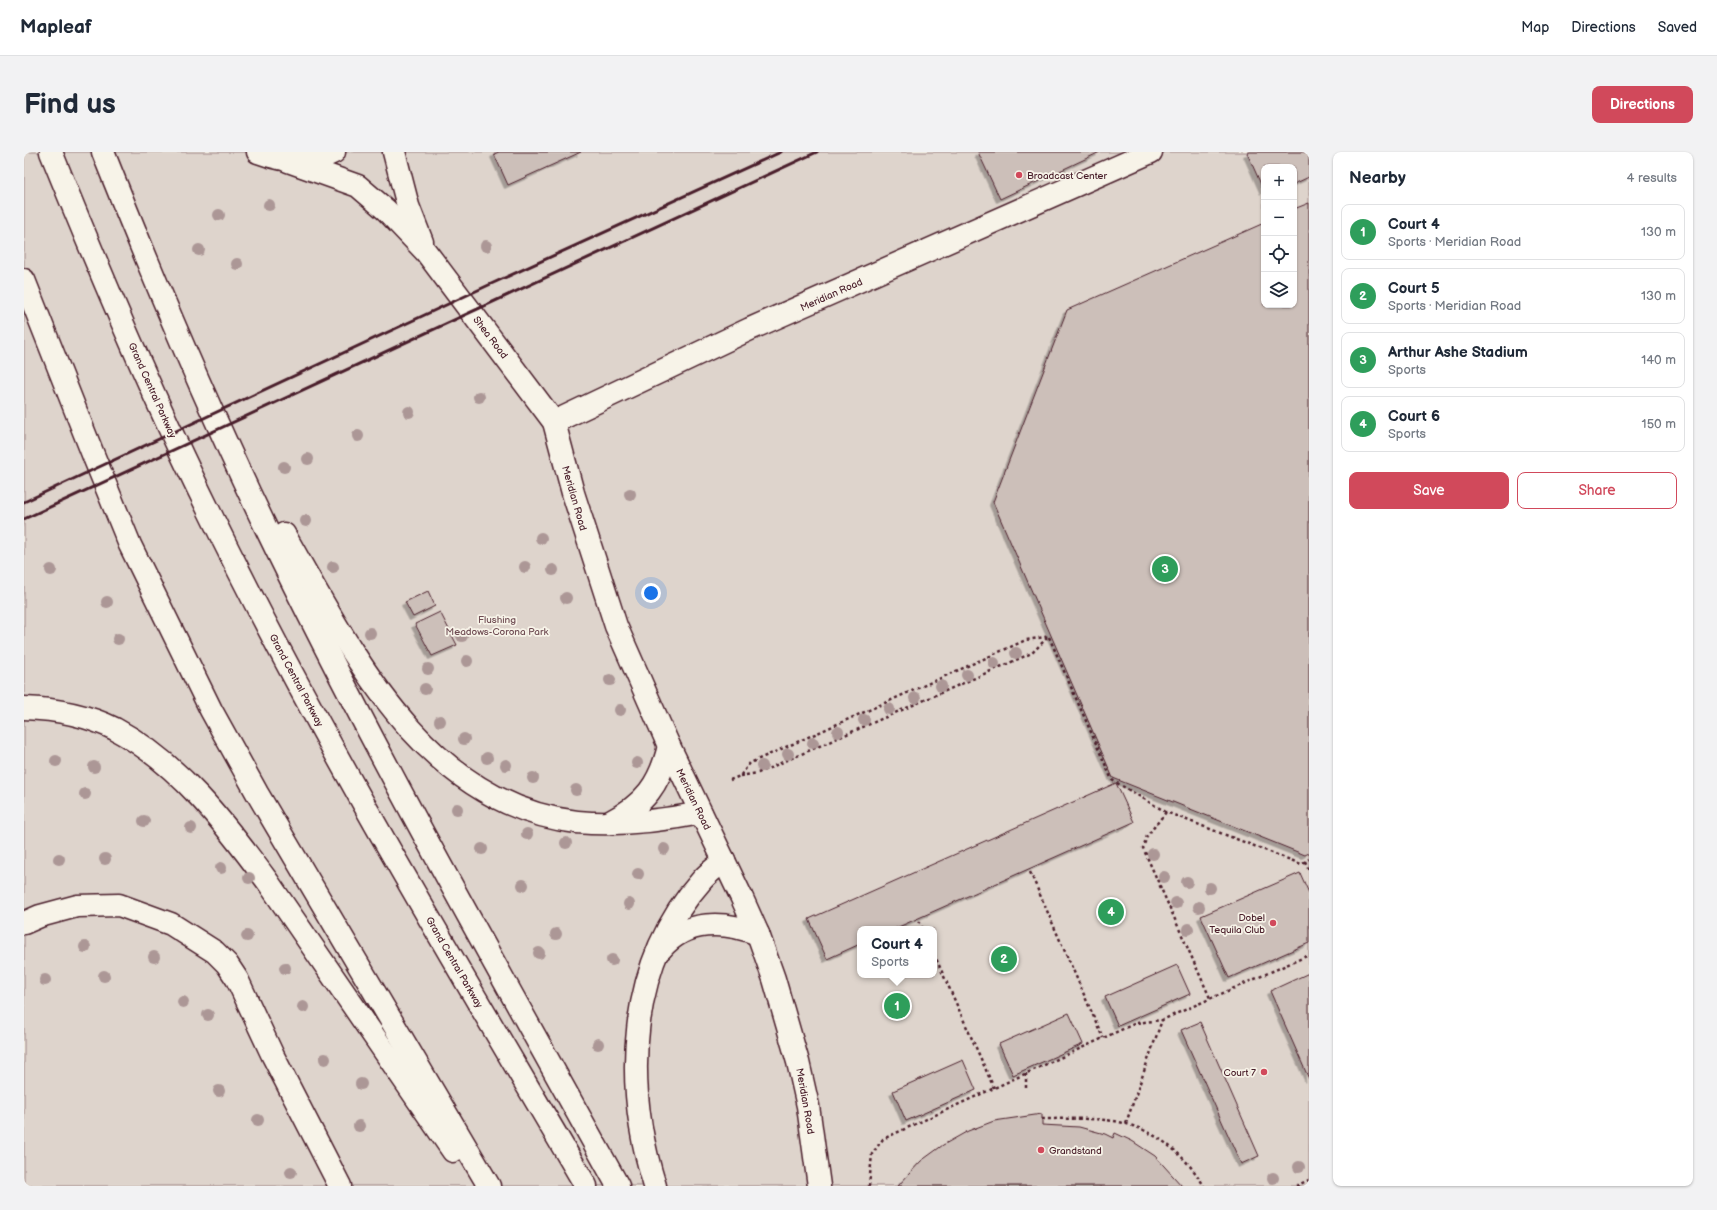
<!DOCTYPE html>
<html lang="en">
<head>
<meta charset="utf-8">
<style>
	:root { --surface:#fff; --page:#f2f2f3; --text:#1f2937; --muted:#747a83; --line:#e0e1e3; --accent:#d1495b }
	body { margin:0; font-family:"Balsamiq Sans",sans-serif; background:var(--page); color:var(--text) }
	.controls { position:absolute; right:12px; top:12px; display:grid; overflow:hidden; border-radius:8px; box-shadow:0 1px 3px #0004 }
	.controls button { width:36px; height:36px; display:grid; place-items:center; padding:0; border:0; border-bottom:1px solid var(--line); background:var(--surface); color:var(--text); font:20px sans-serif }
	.you { position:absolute; left:627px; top:441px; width:14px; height:14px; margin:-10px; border:3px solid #fff; border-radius:50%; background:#1a73e8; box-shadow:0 0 0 6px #1a73e833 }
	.badge { display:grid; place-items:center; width:26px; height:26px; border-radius:50%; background:var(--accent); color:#fff; font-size:13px; font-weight:700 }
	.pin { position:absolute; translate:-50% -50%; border:2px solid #fff; box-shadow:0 1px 4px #0006 }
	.popup { position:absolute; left:833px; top:774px; width:80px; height:52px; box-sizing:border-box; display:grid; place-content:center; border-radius:8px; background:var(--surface); filter:drop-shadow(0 1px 3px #0005); font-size:13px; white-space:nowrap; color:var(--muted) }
	.popup b { font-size:15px; color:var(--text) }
	.popup::after { content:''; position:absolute; left:50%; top:100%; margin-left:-8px; border:8px solid transparent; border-top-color:var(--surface) }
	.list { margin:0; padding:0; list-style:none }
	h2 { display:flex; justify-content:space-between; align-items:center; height:52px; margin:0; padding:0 16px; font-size:17px }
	h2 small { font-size:13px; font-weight:400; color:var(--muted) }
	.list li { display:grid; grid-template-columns:26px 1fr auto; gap:12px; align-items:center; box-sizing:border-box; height:56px; margin:0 8px 8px; padding:0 8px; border:1px solid var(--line); border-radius:8px }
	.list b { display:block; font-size:15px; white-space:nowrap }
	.list p { margin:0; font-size:13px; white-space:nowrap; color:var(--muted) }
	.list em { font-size:13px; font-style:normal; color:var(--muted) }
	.actions { display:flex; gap:8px; padding:12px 16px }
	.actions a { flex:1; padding:9px 0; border:1px solid var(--accent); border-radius:8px; text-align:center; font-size:14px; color:var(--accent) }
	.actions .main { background:var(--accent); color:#fff }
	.icon { flex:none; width:22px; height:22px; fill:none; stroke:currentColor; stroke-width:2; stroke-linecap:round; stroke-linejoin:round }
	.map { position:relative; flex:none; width:1285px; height:1034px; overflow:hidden; border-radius:8px }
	header { display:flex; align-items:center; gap:24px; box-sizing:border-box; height:56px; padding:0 20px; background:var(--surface); border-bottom:1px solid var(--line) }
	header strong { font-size:19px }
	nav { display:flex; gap:22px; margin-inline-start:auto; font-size:14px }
	.intro { display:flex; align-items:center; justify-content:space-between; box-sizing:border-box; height:96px; padding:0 24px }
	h1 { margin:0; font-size:28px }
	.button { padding:10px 18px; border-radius:8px; background:var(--accent); color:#fff; font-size:14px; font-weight:700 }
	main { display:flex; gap:24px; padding:0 24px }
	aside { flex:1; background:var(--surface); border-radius:8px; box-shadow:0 1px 3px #0004 }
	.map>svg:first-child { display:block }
	.green { fill:#ded4cc; stroke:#947a7c; fill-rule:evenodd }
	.building { fill:#ccbfb9; stroke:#4a1f2b; filter:url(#shadow) }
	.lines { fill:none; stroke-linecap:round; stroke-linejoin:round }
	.minor-casing { stroke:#4a1f2b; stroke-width:25 }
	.motorway-casing { stroke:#4a1f2b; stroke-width:25 }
	.path { stroke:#4a1f2b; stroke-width:2.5; stroke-dasharray:3 3; stroke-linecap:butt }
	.minor { stroke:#f7f3e8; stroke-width:22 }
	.motorway { stroke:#f7f3e8; stroke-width:22 }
	.rail { stroke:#4a1f2b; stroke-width:3 }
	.tree { fill:#ac9796 }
	.poi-dot { fill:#d1495b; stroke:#f7f3e8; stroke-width:1.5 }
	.labels { text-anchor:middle; stroke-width:3.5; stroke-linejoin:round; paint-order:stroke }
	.poi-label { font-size:10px; fill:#4a1f2b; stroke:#f7f3e8; text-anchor:start }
	.street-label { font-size:10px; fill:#4a1f2b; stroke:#f7f3e8 }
	.park-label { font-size:10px; fill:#6f4c53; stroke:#f7f3e8 }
</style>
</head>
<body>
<header>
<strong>Mapleaf</strong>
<nav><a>Map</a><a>Directions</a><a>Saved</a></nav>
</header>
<div class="intro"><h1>Find us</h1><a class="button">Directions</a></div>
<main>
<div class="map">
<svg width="1285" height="1034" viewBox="0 0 1285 1034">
	<defs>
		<filter id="shadow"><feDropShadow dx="-3.5" dy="3.5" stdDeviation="0" flood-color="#0004"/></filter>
	</defs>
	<rect width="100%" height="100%" fill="#f7f3e8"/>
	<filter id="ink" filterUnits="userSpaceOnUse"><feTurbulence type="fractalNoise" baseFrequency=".025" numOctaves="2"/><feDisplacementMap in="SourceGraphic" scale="8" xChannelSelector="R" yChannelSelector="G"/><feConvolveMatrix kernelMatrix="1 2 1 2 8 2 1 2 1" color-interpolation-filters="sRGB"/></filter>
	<g filter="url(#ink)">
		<path class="green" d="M0 0H1285V1034H0ZM1240 15H1270V153H1240ZM836 777H910V823H836Z"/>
		<g class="building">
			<polygon points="475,0 557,0 484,33 470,2"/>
			<polygon points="954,0 1076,0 976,47"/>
			<polygon points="1226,0 1285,0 1285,25 1270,32 1270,15 1240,15 1240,39 1223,1"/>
			<polygon points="1285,51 1285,701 1281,703 1089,626 969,350 1043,158 1240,71 1240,153 1270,153 1270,57"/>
			<polygon points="404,439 411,454 389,465 381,450"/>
			<polygon points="416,460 433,493 408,504 391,472"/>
			<polygon points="1092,631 1110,670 870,777 836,777 836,792 803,807 785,767"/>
			<polygon points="1276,721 1285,741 1285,791 1205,826 1177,764"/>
			<polygon points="1153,813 1166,842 1094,874 1081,845"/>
			<polygon points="1285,821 1285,927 1246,839"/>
			<polygon points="1045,861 1059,892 989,923 975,892"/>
			<polygon points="1176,870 1235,1004 1217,1012 1157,878"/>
			<polygon points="939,908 952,938 882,969 869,939"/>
			<polygon points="1018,962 1018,973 1055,975 1081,982 1089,986 1091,981 1108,989 1131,1004 1158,1034 874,1034 897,1009 919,993 944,979 970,969"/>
		</g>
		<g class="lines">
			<g class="minor-casing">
				<g id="minor">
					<path d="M234 0C258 9 286 13 310 0"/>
					<polyline points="370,0 384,54 398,90"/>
					<polyline points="264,9 334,34 362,58 402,100 530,270 549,341 592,474 645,594 717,744 734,782 750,827 774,910 784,954 795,1034"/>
					<polyline points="530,270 726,177 1127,0"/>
					<polyline points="0,771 16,764 53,754 95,753 147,772 191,800 203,812 213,827 249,904 316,1034"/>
				</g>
			</g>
			<g class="motorway-casing">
				<g id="motorway">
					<path d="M27 0C76 121 127 242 185 359 298 591 432 812 562 1034"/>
					<path d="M79 0C130 128 183 254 243 378 351 602 474 817 594 1034"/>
					<polyline points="0,128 70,305 106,393 187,558 233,641 465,1034"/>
					<path d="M260 382C327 499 401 653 553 670 595 674 636 669 677 661"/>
					<path d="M0 556C31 557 63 563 91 577 155 611 202 673 244 730L429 999"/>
					<path d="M586 670C621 652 636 632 645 594"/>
					<path d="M637 797C662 767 701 769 734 782"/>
					<path d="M631 1034C599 932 603 812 678 728 684 721 693 715 700 708"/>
				</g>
			</g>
			<g class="path">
				<polyline points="1025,485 1088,628 1142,660 1277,712 1285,707"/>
				<polyline points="716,624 734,621 1008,501 1023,486"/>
				<polyline points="706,628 716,624 726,611 1002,488 1026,484"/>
				<polyline points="1142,660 1123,684 1119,696 1186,846"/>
				<polyline points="1281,709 1285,719"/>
				<polyline points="1006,720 1079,886"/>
				<polyline points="895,769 899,777"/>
				<polyline points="910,802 970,936"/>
				<polyline points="1002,921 1002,935"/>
				<path d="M1018 967C1042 967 1081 965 1103 972 1135 981 1163 1005 1180 1034"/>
				<polyline points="1102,971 1138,868"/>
				<polyline points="845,1034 848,1002 859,987 1112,871 1138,868 1285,803"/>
				<polyline points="1272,1034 1285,1028"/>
			</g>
			<use href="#minor" class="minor"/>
			<use href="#motorway" class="motorway"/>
			<g class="rail">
				<polyline points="0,350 467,132 757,0"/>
				<polyline points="0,367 793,0"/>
			</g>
		</g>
		<g class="tree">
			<circle cx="245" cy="53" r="6"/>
			<circle cx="195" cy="63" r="6"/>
			<circle cx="462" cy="94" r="6"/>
			<circle cx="175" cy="98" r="6"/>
			<circle cx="213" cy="112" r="6"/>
			<circle cx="455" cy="245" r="6"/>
			<circle cx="385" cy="260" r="6"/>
			<circle cx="334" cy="284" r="6"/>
			<circle cx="284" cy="307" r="6"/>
			<circle cx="260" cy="315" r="6"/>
			<circle cx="606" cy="342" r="6"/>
			<circle cx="282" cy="369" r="6"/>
			<circle cx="517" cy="386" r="6"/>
			<circle cx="309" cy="415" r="6"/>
			<circle cx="501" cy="415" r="6"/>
			<circle cx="27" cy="418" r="6"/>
			<circle cx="529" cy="418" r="6"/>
			<circle cx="542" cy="446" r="6"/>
			<circle cx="83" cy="450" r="6"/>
			<circle cx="346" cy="481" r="6"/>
			<circle cx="438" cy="484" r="6"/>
			<circle cx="94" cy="487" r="6"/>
			<circle cx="992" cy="501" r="6"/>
			<circle cx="443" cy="509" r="6"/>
			<circle cx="970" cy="511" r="6"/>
			<circle cx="404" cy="517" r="6"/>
			<circle cx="943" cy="523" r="6"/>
			<circle cx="586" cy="528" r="6"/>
			<circle cx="917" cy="534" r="6"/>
			<circle cx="401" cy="537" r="6"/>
			<circle cx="891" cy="546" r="6"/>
			<circle cx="865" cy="557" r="6"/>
			<circle cx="596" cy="558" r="6"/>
			<circle cx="840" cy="568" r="6"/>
			<circle cx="416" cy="569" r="6"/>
			<circle cx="814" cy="580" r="6"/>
			<circle cx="440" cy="587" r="6"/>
			<circle cx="789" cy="591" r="6"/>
			<circle cx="764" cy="602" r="6"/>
			<circle cx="463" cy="606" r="6"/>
			<circle cx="32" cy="609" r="6"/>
			<circle cx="613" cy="611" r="6"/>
			<circle cx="482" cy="613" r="6"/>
			<circle cx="738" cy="614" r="6"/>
			<circle cx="70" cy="615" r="6"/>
			<circle cx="509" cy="626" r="6"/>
			<circle cx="552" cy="638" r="6"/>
			<circle cx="61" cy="642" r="6"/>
			<circle cx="433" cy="657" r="6"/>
			<circle cx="120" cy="669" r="6"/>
			<circle cx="167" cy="676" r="6"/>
			<circle cx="503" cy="682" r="6"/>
			<circle cx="542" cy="691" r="6"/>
			<circle cx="458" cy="697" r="6"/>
			<circle cx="640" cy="697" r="6"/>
			<circle cx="1129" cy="702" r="6"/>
			<circle cx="35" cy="707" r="6"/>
			<circle cx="81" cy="707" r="6"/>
			<circle cx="197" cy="716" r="6"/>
			<circle cx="614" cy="722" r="6"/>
			<circle cx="1140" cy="725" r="6"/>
			<circle cx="225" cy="726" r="6"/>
			<circle cx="1163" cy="730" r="6"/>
			<circle cx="499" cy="733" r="6"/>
			<circle cx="1186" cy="736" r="6"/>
			<circle cx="1152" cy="751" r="6"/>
			<circle cx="605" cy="752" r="6"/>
			<circle cx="1175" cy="755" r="6"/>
			<circle cx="1164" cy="777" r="6"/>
			<circle cx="532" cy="782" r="6"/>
			<circle cx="223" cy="784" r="6"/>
			<circle cx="61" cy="795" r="6"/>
			<circle cx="515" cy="801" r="6"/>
			<circle cx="130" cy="805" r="6"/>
			<circle cx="588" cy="808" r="6"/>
			<circle cx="261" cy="816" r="6"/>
			<circle cx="80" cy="824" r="6"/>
			<circle cx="21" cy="828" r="6"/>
			<circle cx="159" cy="850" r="6"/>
			<circle cx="279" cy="855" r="6"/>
			<circle cx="184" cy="863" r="6"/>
			<circle cx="574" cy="892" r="6"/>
			<circle cx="301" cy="907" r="6"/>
			<circle cx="337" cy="932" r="6"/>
			<circle cx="195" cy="939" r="6"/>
			<circle cx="234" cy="968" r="6"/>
			<circle cx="335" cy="974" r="6"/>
			<circle cx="1275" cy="1015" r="6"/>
			<circle cx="267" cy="1020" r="6"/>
			<circle cx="1249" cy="1026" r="6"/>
		</g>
	</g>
	<g class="poi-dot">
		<circle cx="995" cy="23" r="4"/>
		<circle cx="1249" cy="771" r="4"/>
		<circle cx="1240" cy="920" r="4"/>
		<circle cx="1017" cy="998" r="4"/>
	</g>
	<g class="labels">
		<g class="poi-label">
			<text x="1003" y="27">Broadcast Center</text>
			<text x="1241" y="769" text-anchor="end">Dobel<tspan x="1241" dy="12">Tequila Club</tspan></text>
			<text x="1232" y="924" text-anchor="end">Court 7</text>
			<text x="1025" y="1002">Grandstand</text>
		</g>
		<g class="street-label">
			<text transform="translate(807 142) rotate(-24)" y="4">Meridian Road</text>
			<text transform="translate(467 185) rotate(53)" y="4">Shea Road</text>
			<text transform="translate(129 238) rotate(66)" y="4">Grand Central Parkway</text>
			<text transform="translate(551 346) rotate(74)" y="4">Meridian Road</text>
			<text transform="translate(273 528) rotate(62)" y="4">Grand Central Parkway</text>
			<text transform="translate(670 647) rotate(64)" y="4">Meridian Road</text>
			<text transform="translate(431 810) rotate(60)" y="4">Grand Central Parkway</text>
			<text transform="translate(782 949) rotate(80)" y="4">Meridian Road</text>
		</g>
		<g class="park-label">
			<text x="473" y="471">Flushing<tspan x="473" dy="12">Meadows-Corona Park</tspan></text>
		</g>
	</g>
</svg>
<div class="controls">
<button>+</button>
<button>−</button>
<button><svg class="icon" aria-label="locate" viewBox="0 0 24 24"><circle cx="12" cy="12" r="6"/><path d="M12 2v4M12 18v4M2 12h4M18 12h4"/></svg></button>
<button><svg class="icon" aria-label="layers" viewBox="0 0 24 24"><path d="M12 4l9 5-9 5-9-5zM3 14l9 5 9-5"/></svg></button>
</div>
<div class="you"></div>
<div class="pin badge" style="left:873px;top:854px;background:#2e9e5b">1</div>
<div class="popup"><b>Court 4</b>Sports</div>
<div class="pin badge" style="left:980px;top:807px;background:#2e9e5b">2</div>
<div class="pin badge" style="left:1141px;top:417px;background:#2e9e5b">3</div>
<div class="pin badge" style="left:1087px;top:760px;background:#2e9e5b">4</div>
</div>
<aside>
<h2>Nearby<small>4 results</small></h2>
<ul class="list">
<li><span class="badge" style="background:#2e9e5b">1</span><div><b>Court 4</b><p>Sports · Meridian Road</p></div><em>130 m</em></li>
<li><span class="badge" style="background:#2e9e5b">2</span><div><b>Court 5</b><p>Sports · Meridian Road</p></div><em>130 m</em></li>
<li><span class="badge" style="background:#2e9e5b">3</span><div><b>Arthur Ashe Stadium</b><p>Sports</p></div><em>140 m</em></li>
<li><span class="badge" style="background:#2e9e5b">4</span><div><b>Court 6</b><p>Sports</p></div><em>150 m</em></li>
</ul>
<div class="actions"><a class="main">Save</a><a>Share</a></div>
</aside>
</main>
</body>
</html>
